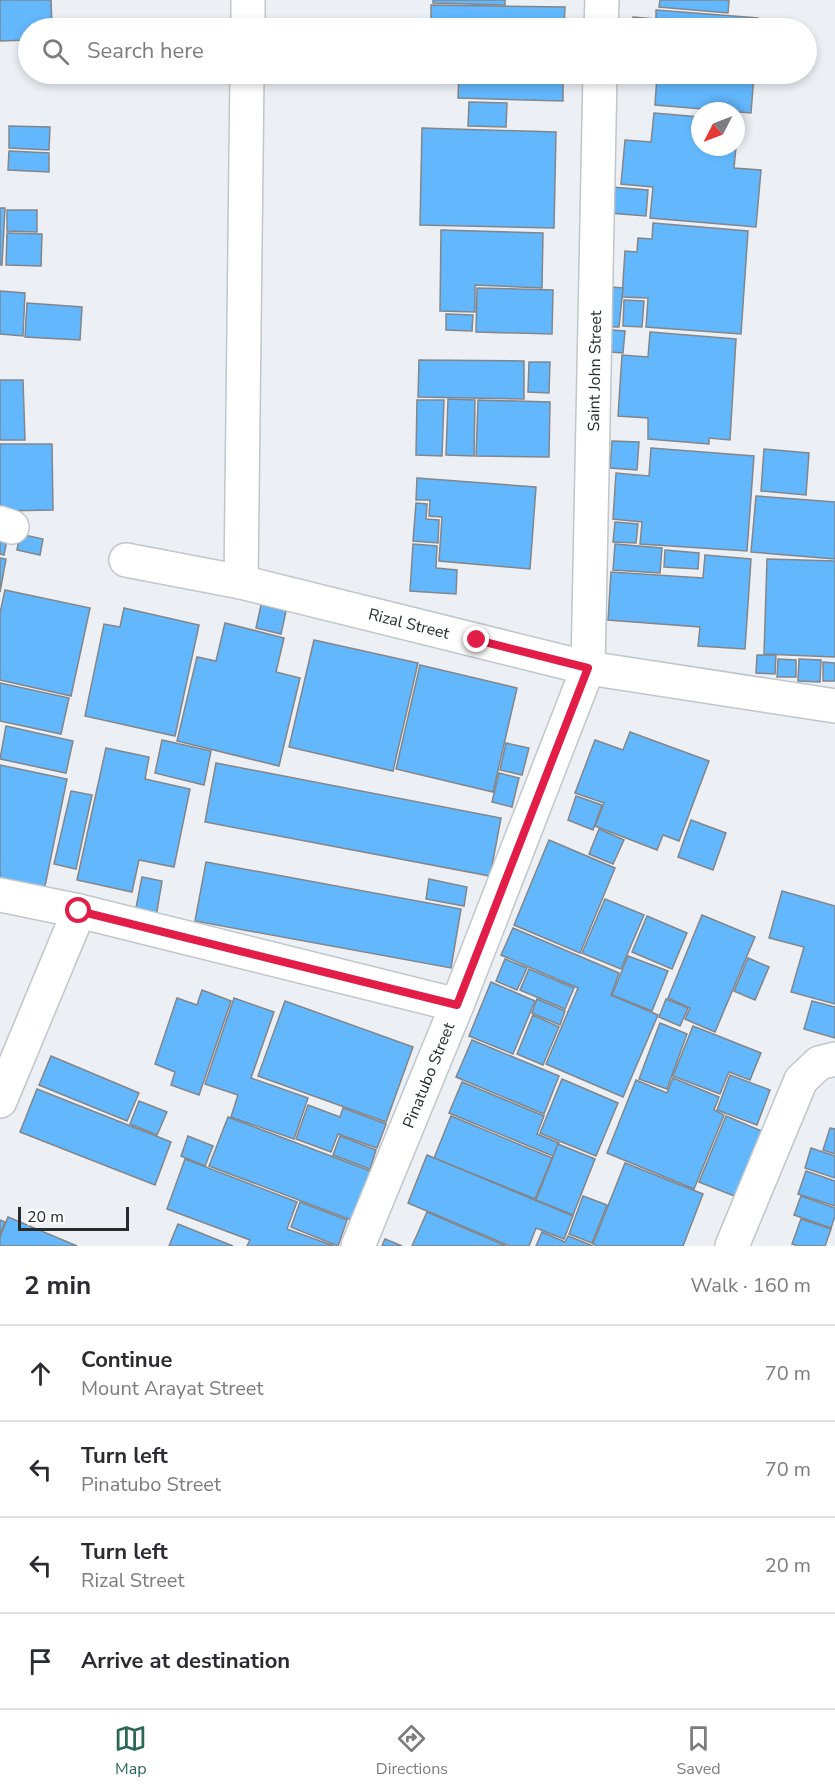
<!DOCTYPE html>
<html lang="en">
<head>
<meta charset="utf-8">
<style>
	:root { --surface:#fff; --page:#f7f7f7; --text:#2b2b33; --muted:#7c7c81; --line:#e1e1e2; --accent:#2b6853 }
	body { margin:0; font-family:"Nunito Sans",sans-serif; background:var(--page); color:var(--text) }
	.compass { position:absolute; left:691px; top:102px; width:54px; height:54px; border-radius:50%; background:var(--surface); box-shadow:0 3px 9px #0003; rotate:228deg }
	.scale { position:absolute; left:18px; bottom:15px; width:111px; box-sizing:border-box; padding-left:6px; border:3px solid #282a2b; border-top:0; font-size:16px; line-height:21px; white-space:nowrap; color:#282a2b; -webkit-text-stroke:4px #fbfdff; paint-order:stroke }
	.stop { position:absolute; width:18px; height:18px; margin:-14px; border:4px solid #e11d48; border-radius:50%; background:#fff }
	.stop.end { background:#e11d48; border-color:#fff; box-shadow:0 2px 6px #0008 }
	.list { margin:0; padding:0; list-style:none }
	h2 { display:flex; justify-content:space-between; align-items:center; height:78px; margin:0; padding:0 24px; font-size:26px }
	h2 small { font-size:20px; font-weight:400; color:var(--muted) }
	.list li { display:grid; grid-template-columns:39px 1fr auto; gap:18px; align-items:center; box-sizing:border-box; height:96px; padding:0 24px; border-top:2px solid var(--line) }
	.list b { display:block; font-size:22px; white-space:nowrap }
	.list p { margin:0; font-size:20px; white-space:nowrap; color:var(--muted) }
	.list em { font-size:20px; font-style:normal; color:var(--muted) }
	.icon { flex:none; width:33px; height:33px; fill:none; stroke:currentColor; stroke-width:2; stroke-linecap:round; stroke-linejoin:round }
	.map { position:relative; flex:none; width:835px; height:1246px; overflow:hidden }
	.search { position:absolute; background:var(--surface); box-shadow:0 3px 9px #0003; left:18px; right:18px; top:18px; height:66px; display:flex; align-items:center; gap:15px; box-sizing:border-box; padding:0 21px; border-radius:33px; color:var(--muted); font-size:22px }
	.sheet { height:462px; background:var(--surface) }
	nav { display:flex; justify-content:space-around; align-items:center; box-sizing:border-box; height:84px; border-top:2px solid var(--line); background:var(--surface); font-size:16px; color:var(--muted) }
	nav a { display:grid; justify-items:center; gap:3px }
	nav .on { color:var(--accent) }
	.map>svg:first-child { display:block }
	.building { fill:#63b7fc; stroke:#82868a; stroke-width:1.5 }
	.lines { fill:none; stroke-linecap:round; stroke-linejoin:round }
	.minor-casing { stroke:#c1c6ca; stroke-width:36 }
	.minor { stroke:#fff; stroke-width:33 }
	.route { stroke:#e11d48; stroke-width:8 }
	.labels { text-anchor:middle; stroke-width:4.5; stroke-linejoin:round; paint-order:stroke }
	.street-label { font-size:16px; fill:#282a2b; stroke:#fbfdff }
</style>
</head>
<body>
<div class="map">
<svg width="835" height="1246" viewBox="0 0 835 1246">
	<rect width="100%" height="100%" fill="#ecf0f5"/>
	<g class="building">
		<polygon points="0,0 51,0 52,28 28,28 28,40 0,41"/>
		<polygon points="433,0 505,0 505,5 433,3"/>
		<polygon points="660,0 729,0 728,13 659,7"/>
		<polygon points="431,5 565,7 564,28 431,28"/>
		<polygon points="656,10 758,18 757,28 632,28 633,17 656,19"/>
		<polygon points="459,74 563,74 563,101 458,98"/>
		<polygon points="642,74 754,74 751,113 655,105 657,75"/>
		<polygon points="469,102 507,103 506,127 468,126"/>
		<polygon points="654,113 700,117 700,147 736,147 734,168 761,170 756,227 650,218 653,187 621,184 625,140 651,142"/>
		<polygon points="9,126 50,127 49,150 9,148"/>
		<polygon points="422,128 556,132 554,228 420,225"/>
		<polygon points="9,151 49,153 49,172 8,170"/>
		<polygon points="611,187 648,190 646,216 609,213"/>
		<polygon points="0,208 5,208 2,265 0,265"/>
		<polygon points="7,210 37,210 37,232 7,231"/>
		<polygon points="653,223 748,231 741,334 646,327 648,298 622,297 625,251 637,252 638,238 652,239"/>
		<polygon points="441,230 543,233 542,288 475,285 475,312 440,311"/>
		<polygon points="7,233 42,234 41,266 6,265"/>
		<polygon points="598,286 623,288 619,327 595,326"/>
		<polygon points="477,288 553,290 552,334 476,332"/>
		<polygon points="0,291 25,293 23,336 0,334"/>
		<polygon points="624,300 644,301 642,327 623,326"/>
		<polygon points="27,303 82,307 80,340 25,337"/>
		<polygon points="446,314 473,315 472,331 446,330"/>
		<polygon points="598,329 625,331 623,353 597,351"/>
		<polygon points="650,332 736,339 730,440 709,438 709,444 648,439 648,418 618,416 622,355 648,357"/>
		<polygon points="419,360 524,361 524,399 418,397"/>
		<polygon points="529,362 550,362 549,393 528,392"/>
		<polygon points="0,380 23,380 25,440 0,440"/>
		<polygon points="448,399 475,400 474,456 446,455"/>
		<polygon points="417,400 444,400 442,456 416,455"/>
		<polygon points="478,400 550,402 549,457 476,456"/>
		<polygon points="612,441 639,442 637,470 610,468"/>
		<polygon points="0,444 52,444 53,510 0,511"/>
		<polygon points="651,448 754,456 747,551 640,544 642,522 613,519 616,473 649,476"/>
		<polygon points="764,449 809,453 806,495 761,491"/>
		<polygon points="417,478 536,487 530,569 439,561 442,517 429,516 430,500 416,500"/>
		<polygon points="756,496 835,502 835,559 751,552"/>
		<polygon points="416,503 427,504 426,519 439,520 438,543 413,541"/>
		<polygon points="615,522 638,524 636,543 613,542"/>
		<polygon points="0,532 8,534 4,555 0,554"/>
		<polygon points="20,534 43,539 40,555 17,550"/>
		<polygon points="413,544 437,546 436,568 457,570 456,594 410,591"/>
		<polygon points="615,544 662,548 660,573 613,570"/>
		<polygon points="665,550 699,553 698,569 664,567"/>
		<polygon points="705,555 751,559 745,649 698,646 700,627 608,620 611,572 703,578"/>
		<polygon points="0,558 6,559 0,592"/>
		<polygon points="767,559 835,561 835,657 764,654"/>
		<polygon points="5,590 90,608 71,696 0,680 0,613"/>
		<polygon points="261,605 286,611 281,634 256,628"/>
		<polygon points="124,608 199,625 175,736 85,716 104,624 120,627"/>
		<polygon points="225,623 284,638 276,672 300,678 279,766 177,741 197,657 216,661"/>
		<polygon points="314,640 418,663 393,771 289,747"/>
		<polygon points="757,655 776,655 775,674 756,673"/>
		<polygon points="778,659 796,660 796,677 777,677"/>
		<polygon points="799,659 821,660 820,682 798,681"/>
		<polygon points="823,662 835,663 835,681 823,681"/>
		<polygon points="420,665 517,688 493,792 396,769"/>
		<polygon points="0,683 69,698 61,734 0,721"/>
		<polygon points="6,726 73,741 66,773 0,759"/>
		<polygon points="630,732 709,761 679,841 663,835 657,850 595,826 604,803 575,793 595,740 623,750"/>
		<polygon points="162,740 211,751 204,785 155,773"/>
		<polygon points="506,743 529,748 522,775 500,770"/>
		<polygon points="106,748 149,757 145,779 190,789 174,867 139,860 132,892 77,880"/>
		<polygon points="216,763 501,818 490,876 205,822"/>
		<polygon points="0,765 67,779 44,891 0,882"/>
		<polygon points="499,773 519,778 512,807 492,802"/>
		<polygon points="71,791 92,795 76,869 54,864"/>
		<polygon points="576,796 602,805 593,830 568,820"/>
		<polygon points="691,820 726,833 713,870 678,857"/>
		<polygon points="599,829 624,840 613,864 589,854"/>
		<polygon points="549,840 615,868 580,953 514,925"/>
		<polygon points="206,862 461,909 451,968 195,921"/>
		<polygon points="142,877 162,881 156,917 135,913"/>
		<polygon points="429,879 467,887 464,906 426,899"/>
		<polygon points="782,891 835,906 835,1004 791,992 804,947 769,938"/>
		<polygon points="605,899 644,915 621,969 582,953"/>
		<polygon points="702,915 755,937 715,1032 685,1019 690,1008 668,998"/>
		<polygon points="647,916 687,933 672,969 632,952"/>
		<polygon points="513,928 619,973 611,995 658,1015 623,1097 546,1064 578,988 501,955"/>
		<polygon points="628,956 668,971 652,1011 612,995"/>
		<polygon points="748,958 769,967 755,1000 734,991"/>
		<polygon points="505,959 527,968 517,990 496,981"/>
		<polygon points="529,969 574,988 565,1009 520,990"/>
		<polygon points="491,982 535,1001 513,1054 469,1036"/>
		<polygon points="202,990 231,1001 199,1095 171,1085 175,1072 155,1064 177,998 197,1005"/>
		<polygon points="234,998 274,1012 251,1078 308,1098 294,1139 231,1117 238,1095 205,1084"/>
		<polygon points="537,999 565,1011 560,1025 532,1013"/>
		<polygon points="666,999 688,1008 680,1026 659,1017"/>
		<polygon points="285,1001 413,1047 386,1122 258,1076"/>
		<polygon points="812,1001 835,1007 835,1038 804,1029"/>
		<polygon points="533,1015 559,1027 543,1065 517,1054"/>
		<polygon points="660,1023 687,1034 667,1089 639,1079"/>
		<polygon points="693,1026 761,1053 750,1080 729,1072 720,1094 673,1076"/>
		<polygon points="472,1040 559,1076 544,1114 456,1077"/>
		<polygon points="51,1056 139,1093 127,1121 39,1085"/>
		<polygon points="730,1075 770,1090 757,1125 717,1110"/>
		<polygon points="673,1078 719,1097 714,1110 724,1115 694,1189 607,1153 636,1080 667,1093"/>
		<polygon points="562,1079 618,1103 596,1156 540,1133"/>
		<polygon points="462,1082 544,1116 537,1134 559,1143 553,1156 449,1113"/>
		<polygon points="37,1089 171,1142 155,1185 20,1132"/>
		<polygon points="139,1101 167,1112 157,1135 130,1124"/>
		<polygon points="308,1105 340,1117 343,1108 386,1124 377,1148 338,1134 331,1152 296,1139"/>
		<polygon points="451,1116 552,1158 535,1199 434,1158"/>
		<polygon points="726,1116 764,1132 737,1197 699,1182"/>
		<polygon points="228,1117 373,1172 354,1221 209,1166"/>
		<polygon points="830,1128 835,1129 835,1154 823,1150"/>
		<polygon points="188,1136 213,1146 205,1166 181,1156"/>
		<polygon points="340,1136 376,1150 370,1169 333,1155"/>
		<polygon points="558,1144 595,1159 573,1215 536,1200"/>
		<polygon points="811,1148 835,1156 835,1178 805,1168"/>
		<polygon points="427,1155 573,1216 564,1239 536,1228 529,1246 510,1246 408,1203"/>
		<polygon points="185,1159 297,1202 287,1229 334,1246 247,1246 250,1240 167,1209"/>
		<polygon points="625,1163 703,1194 683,1246 597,1246 593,1244"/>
		<polygon points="806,1171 835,1181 835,1206 798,1194"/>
		<polygon points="583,1196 607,1205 592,1243 569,1234"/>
		<polygon points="801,1196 835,1208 835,1216 831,1228 794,1215"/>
		<polygon points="300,1202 347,1220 338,1246 291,1227"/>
		<polygon points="427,1212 506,1246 412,1246"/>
		<polygon points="8,1217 77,1246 0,1246 0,1237"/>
		<polygon points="801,1219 831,1229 825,1246 799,1246 792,1244"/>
		<polygon points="0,1220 5,1222 0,1235"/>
		<polygon points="178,1224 233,1246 169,1246"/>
		<polygon points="542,1232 565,1242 568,1236 593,1246 536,1246"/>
		<polygon points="385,1239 402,1246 382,1246"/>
	</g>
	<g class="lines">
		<g class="minor-casing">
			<g id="minor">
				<polyline points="248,28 248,0"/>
				<polyline points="601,28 602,0"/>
				<polyline points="0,523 12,527"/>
				<polyline points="126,560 241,582 588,668 835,706"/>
				<polyline points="241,582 247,74"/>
				<polyline points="0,895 79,911 457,1005"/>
				<polyline points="0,1101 79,911"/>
				<polyline points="358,1246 457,1005 588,668 600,74"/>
				<polyline points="732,1246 801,1080 819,1063 835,1059"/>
			</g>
		</g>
		<use href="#minor" class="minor"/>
	</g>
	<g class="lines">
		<polyline class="route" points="79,911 457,1005 588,668 477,640"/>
	</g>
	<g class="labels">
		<g class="street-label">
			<text transform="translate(594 371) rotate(-89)" y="6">Saint John Street</text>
			<text transform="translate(409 623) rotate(14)" y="6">Rizal Street</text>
			<text transform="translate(428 1075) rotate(-68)" y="6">Pinatubo Street</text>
		</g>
	</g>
</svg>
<svg class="compass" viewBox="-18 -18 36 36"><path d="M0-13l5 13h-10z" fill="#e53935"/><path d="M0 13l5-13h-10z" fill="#7c7c81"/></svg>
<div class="scale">20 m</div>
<div class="stop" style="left:79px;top:911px"></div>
<div class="stop end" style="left:477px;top:640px"></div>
<div class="search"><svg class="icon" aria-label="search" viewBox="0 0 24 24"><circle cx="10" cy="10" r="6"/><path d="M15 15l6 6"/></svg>Search here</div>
</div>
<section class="sheet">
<h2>2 min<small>Walk · 160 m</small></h2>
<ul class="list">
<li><svg class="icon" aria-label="ahead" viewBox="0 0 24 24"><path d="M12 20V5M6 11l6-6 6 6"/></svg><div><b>Continue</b><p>Mount Arayat Street</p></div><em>70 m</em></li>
<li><svg class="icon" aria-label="left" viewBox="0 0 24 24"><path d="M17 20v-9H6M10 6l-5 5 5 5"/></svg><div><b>Turn left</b><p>Pinatubo Street</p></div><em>70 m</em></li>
<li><svg class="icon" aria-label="left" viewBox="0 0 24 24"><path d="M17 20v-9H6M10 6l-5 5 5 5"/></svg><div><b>Turn left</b><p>Rizal Street</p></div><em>20 m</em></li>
<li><svg class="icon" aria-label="arrive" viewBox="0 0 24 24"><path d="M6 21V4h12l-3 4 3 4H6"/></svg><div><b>Arrive at destination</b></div></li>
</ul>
</section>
<nav>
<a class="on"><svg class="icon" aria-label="map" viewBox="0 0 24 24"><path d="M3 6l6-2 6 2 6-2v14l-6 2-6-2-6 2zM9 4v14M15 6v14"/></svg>Map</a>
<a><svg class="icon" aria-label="directions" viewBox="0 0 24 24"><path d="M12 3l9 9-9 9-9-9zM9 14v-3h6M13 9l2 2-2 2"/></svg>Directions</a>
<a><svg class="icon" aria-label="saved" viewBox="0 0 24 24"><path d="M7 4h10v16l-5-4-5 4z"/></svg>Saved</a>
</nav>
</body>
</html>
